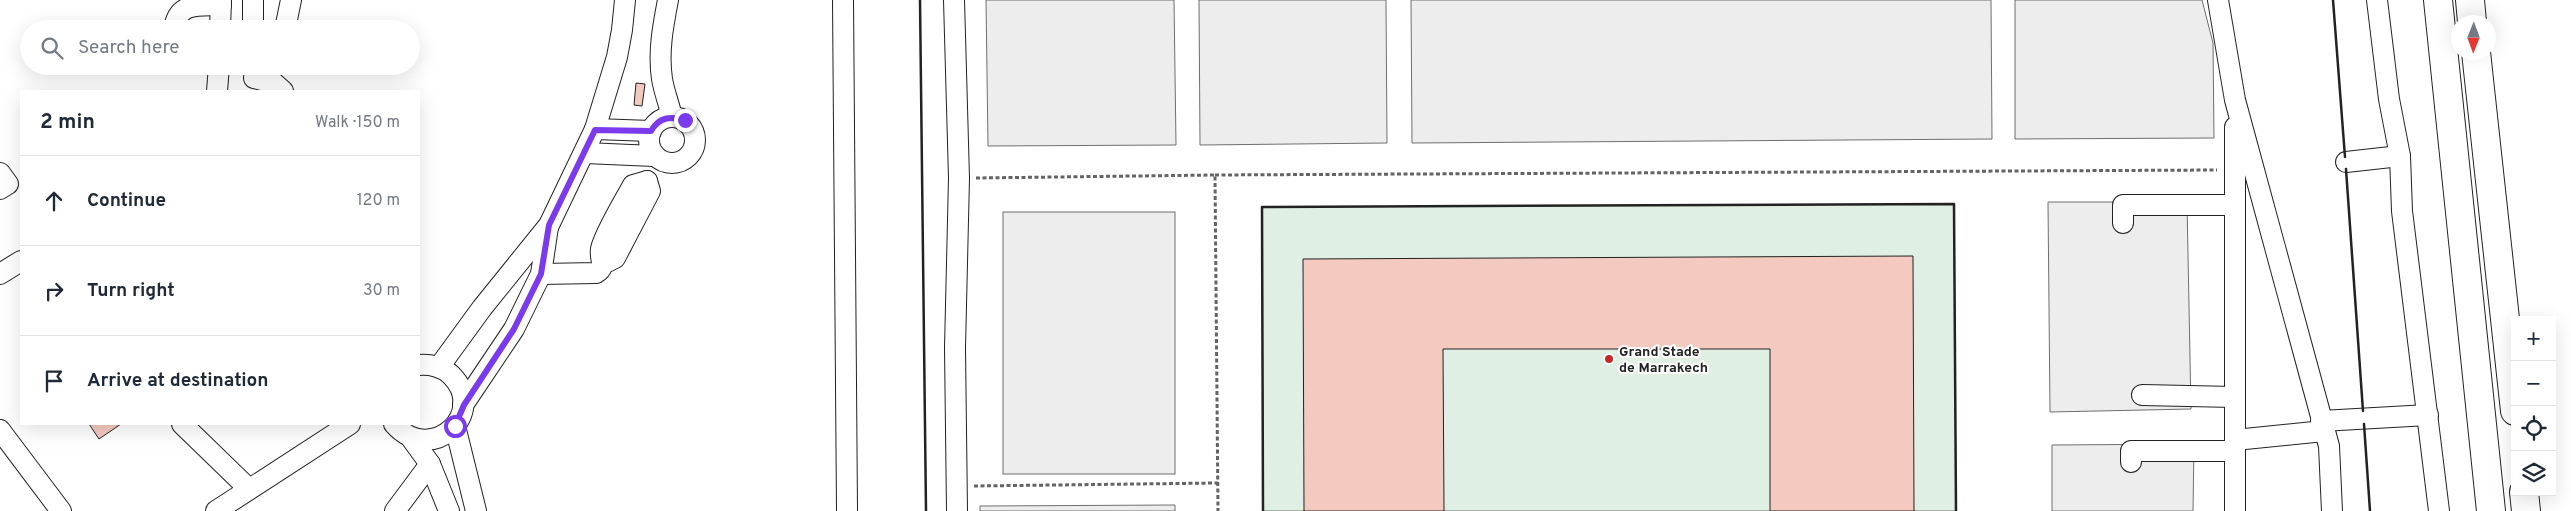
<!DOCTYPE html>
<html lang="en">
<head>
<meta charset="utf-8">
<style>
	:root { --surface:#fff; --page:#f6f6f7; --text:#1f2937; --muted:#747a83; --line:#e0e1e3 }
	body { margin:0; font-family:Overpass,sans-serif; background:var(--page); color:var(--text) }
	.controls { position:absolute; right:15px; bottom:15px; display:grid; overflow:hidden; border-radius:0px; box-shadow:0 5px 20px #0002 }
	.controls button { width:45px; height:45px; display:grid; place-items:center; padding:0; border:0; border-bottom:1px solid var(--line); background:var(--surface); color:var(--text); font:25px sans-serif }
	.compass { position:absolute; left:2451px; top:15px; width:45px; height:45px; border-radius:50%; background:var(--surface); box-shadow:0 5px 20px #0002; rotate:181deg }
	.stop { position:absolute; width:15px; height:15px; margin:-11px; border:4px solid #7c3aed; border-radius:50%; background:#fff }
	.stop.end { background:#7c3aed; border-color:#fff; box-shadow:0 1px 5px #0008 }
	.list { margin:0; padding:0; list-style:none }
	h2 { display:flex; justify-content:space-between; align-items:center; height:65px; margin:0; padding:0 20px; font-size:21px }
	h2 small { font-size:16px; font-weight:400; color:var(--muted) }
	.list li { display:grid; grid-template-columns:32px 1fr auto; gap:15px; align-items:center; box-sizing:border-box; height:90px; padding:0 20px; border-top:1px solid var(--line) }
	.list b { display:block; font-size:19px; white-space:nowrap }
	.list em { font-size:16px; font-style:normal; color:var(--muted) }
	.icon { flex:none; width:28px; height:28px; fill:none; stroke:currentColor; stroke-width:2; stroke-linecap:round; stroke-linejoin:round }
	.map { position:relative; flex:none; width:2571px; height:511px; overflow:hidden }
	.search { position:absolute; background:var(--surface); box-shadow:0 5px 20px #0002; left:20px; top:20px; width:400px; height:55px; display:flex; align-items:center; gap:12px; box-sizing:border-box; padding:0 18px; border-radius:28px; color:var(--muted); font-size:19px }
	.panel { position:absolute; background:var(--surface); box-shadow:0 5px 20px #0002; left:20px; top:90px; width:400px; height:335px; border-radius:0px }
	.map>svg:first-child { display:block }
	.green { fill:#e0efe3; stroke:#6f6f6f }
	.parking { fill:#ededed; stroke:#6f6f6f }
	.building { fill:#f3c9c0; stroke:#222 }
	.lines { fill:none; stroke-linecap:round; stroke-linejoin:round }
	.minor-casing { stroke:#222; stroke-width:22 }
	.highway-casing { stroke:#222; stroke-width:30 }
	.path { stroke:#646464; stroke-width:3; stroke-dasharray:4 2.5; stroke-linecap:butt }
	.minor { stroke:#fff; stroke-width:20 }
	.highway { stroke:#fff; stroke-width:28 }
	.wall { stroke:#222; stroke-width:2.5 }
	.route { stroke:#7c3aed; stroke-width:6 }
	.poi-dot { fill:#c62828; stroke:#fff; stroke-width:2 }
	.labels { text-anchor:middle; stroke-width:4; stroke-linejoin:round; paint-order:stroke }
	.poi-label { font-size:14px; font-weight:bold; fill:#222; stroke:#fff; text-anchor:start }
</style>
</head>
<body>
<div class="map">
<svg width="2571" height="511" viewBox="0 0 2571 511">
	<rect width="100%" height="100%" fill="#fff"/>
	<polygon class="green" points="1954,204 1956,511 1263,511 1262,207"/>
	<g class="parking">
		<polygon points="986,0 1174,0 1176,145 988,146"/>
		<polygon points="1199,0 1386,0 1387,143 1200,145"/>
		<polygon points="1411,0 1991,0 1992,139 1412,143"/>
		<polygon points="2015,0 2202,0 2213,43 2214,138 2015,139"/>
		<polygon points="2048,202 2187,202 2191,409 2050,412"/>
		<rect x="1003" y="212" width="172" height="262"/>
		<polygon points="2194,444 2193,511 2052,511 2052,445"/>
		<polygon points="1175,505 1175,511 980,511 980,506"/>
	</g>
	<g class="building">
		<polygon points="636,83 645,84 642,106 634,105"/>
		<polygon points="1913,256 1914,511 1770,511 1770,349 1443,349 1444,511 1304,511 1303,259"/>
		<polygon points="89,424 121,424 99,439"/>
	</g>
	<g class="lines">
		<g class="minor-casing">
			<g id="minor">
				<path d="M668 0C663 26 658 52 662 79 664 91 669 104 672 117"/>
				<polyline points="843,0 847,511"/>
				<polyline points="954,0 959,178 955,348 957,511"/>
				<polyline points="2218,0 2235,100 2329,446 2332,511"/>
				<polyline points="2377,0 2389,99 2400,156 2402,211 2439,511"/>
				<path d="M174 29C178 1 199 6 221 5"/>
				<polyline points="220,29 221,0"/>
				<polyline points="253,29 253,0"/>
				<polyline points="285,29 291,0"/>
				<polyline points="254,78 274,83 283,91"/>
				<polyline points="217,91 219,66"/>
				<circle cx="672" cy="140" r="23"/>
				<polyline points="595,129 651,131"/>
				<polyline points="585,153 654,156"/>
				<polyline points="2346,162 2400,156"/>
				<polyline points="0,173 8,184 0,189"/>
				<polyline points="2123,223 2123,205 2235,205"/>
				<polyline points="603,264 615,258 650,191 647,181"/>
				<polyline points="0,274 21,261"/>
				<path d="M541 274 596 273C607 267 599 258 601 249 604 234 625 200 633 185L647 181"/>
				<polyline points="439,367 482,308 549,225 595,129 617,57 622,30 625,0"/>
				<polyline points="2142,395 2234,397"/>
				<polyline points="463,405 514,329 541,274 548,227"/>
				<polyline points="2321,421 2428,415"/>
				<polyline points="182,424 249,489"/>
				<path d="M394 424C432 467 489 412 451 375 443 367 430 364 419 365"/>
				<polyline points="455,426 476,511"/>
				<polyline points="0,430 61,511"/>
				<polyline points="411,438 430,464 449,511"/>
				<polyline points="2235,440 2324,431"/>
				<polyline points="2131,462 2131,451 2235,451"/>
				<polyline points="216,511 350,424"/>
				<polyline points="395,511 430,464"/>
				<polyline points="2235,511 2235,127"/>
			</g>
		</g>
		<g class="highway-casing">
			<g id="highway">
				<polyline points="2438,0 2491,511"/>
				<polyline points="2470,0 2472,22"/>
				<polyline points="2476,52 2515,411"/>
				<polyline points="2524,492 2526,511"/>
			</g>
		</g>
		<g class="path">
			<polyline points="1215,175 2217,170"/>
			<polyline points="976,178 1215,175 1218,511"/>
			<polyline points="974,486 1218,483"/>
		</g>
		<use href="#minor" class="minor"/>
		<use href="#highway" class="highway"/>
		<g class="wall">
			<polyline points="920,0 926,511"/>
			<polyline points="2333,0 2345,157"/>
			<polyline points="2346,169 2363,411"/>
			<polyline points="2364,424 2370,511"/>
			<polyline points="1263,511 1262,207 1954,204 1956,511"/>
		</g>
	</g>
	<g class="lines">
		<path class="route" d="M455 426 464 405 514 329 541 274 549 225 595 130 651 131C659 117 670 116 685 120"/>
	</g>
	<circle class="poi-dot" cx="1609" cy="359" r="5"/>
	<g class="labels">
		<g class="poi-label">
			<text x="1619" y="356">Grand Stade<tspan x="1619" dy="16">de Marrakech</tspan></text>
		</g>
	</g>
</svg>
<div class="controls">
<button>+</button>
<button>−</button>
<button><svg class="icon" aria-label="locate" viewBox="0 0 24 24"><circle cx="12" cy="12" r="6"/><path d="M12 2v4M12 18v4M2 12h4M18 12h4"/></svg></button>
<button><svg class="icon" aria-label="layers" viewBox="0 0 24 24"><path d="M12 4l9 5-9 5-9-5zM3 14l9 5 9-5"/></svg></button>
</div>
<svg class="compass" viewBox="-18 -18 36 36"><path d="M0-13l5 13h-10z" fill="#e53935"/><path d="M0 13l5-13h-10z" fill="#747a83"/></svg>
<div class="stop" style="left:455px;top:426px"></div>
<div class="stop end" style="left:685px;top:120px"></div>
<div class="search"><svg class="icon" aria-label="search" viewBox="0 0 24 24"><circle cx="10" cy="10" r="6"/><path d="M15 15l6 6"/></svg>Search here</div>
<section class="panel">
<h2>2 min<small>Walk · 150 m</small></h2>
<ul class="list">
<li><svg class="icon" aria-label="ahead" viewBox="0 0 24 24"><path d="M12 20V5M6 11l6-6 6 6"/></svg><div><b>Continue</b></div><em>120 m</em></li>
<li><svg class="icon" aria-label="right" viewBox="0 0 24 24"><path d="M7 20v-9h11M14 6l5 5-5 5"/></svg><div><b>Turn right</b></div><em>30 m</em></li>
<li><svg class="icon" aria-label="arrive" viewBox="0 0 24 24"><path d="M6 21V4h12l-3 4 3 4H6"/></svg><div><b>Arrive at destination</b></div></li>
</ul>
</section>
</div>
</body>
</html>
